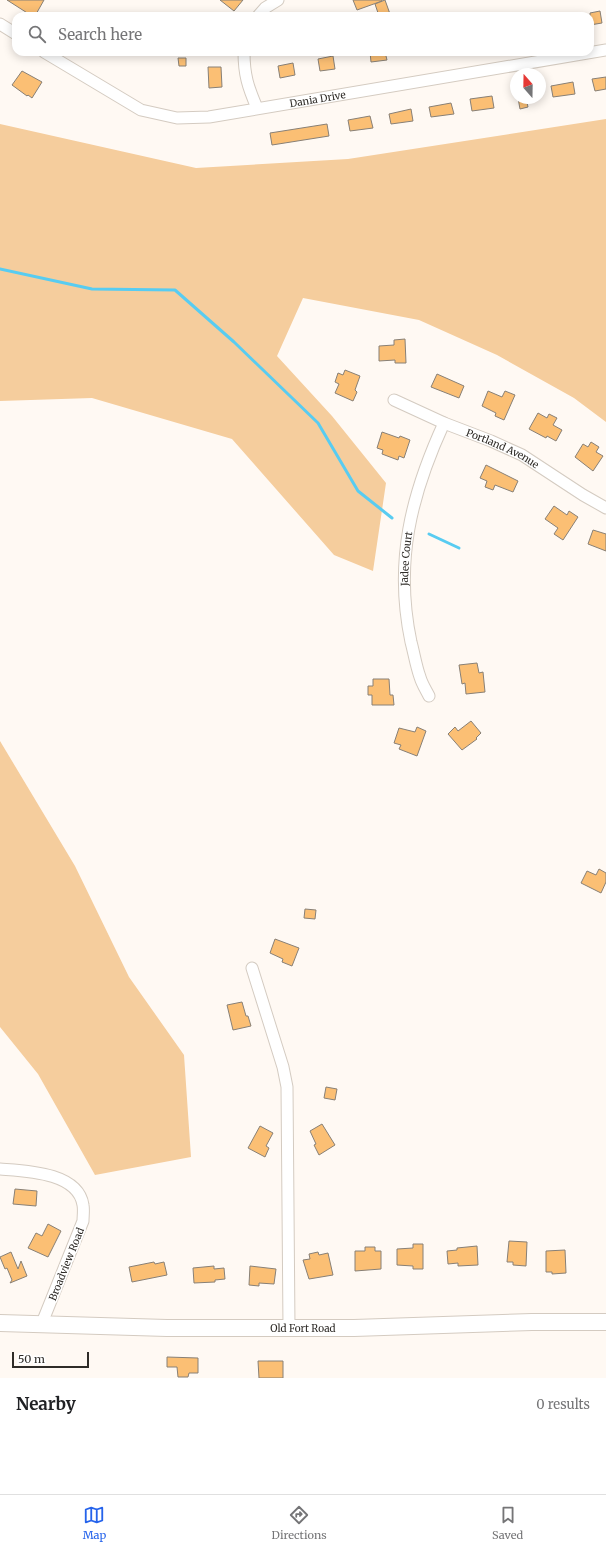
<!DOCTYPE html>
<html lang="en">
<head>
<meta charset="utf-8">
<style>
	:root { --surface:#fff; --page:#f2f2f2; --text:#202124; --muted:#757577; --line:#e0e0e0; --accent:#2563eb }
	body { margin:0; font-family:Merriweather,serif; background:var(--page); color:var(--text) }
	.compass { position:absolute; left:510px; top:68px; width:36px; height:36px; border-radius:50%; background:var(--surface); box-shadow:0 2px 10px #0003; rotate:340deg }
	.scale { position:absolute; left:12px; bottom:10px; width:77px; box-sizing:border-box; padding-left:4px; border:2px solid #2f2c28; border-top:0; font-size:11px; line-height:14px; white-space:nowrap; color:#2f2c28; -webkit-text-stroke:3px #fff; paint-order:stroke }
	.list { margin:0; padding:0; list-style:none }
	h2 { display:flex; justify-content:space-between; align-items:center; height:52px; margin:0; padding:0 16px; font-size:17px }
	h2 small { font-size:13px; font-weight:400; color:var(--muted) }
	.icon { flex:none; width:22px; height:22px; fill:none; stroke:currentColor; stroke-width:2; stroke-linecap:round; stroke-linejoin:round }
	.map { position:relative; flex:none; width:606px; height:1378px; overflow:hidden }
	.search { position:absolute; background:var(--surface); box-shadow:0 2px 10px #0003; left:12px; right:12px; top:12px; height:44px; display:flex; align-items:center; gap:10px; box-sizing:border-box; padding:0 14px; border-radius:12px; color:var(--muted); font-size:15px }
	.sheet { height:116px; background:var(--surface) }
	nav { display:flex; justify-content:space-around; align-items:center; box-sizing:border-box; height:56px; border-top:1px solid var(--line); background:var(--surface); font-size:11px; color:var(--muted) }
	nav a { display:grid; justify-items:center; gap:2px }
	nav .on { color:var(--accent) }
	.map>svg:first-child { display:block }
	.green { fill:#f5cd9d }
	.lines { fill:none; stroke-linecap:round; stroke-linejoin:round }
	.stream { stroke:#58ccf1; stroke-width:3 }
	.building { fill:#fbbf74; stroke:#888076 }
	.minor-casing { stroke:#d4cbc1; stroke-width:13 }
	.secondary-casing { stroke:#d4cbc1; stroke-width:18 }
	.minor { stroke:#fff; stroke-width:11 }
	.secondary { stroke:#fff; stroke-width:16 }
	.labels { text-anchor:middle; stroke-width:3.5; stroke-linejoin:round; paint-order:stroke }
	.street-label { font-size:10px; fill:#2f2c28; stroke:#fff }
</style>
</head>
<body>
<div class="map">
<svg width="606" height="1378" viewBox="0 0 606 1378">
	<rect width="100%" height="100%" fill="#fff9f3"/>
	<g class="green">
		<polygon points="606,119 606,422 574,398 497,355 419,320 303,298 277,356 332,416 386,483 373,571 334,555 232,439 92,398 0,401 0,124 196,168 348,159"/>
		<polygon points="0,741 75,866 129,977 184,1055 191,1157 95,1175 38,1074 0,1027"/>
	</g>
	<g class="lines">
		<g class="stream">
			<polyline points="0,269 92,289 175,290 234,342 318,423 358,491 392,518"/>
			<polyline points="429,534 459,548"/>
		</g>
	</g>
	<g class="building">
		<polygon points="7,0 44,0 35,16 32,16"/>
		<polygon points="220,0 243,0 234,11"/>
		<polygon points="353,0 382,0 382,1 357,10"/>
		<polygon points="385,0 390,14 379,16 375,4"/>
		<polygon points="600,11 602,23 590,25 590,13"/>
		<polygon points="370,52 385,52 387,60 371,62"/>
		<polygon points="333,56 335,69 320,71 318,59"/>
		<polygon points="178,58 186,58 186,66 179,66"/>
		<polygon points="293,63 295,75 280,78 278,66"/>
		<polygon points="208,67 221,67 222,87 209,88"/>
		<polygon points="22,71 42,82 32,98 28,95 27,96 12,85"/>
		<polygon points="606,77 606,89 595,91 592,79"/>
		<polygon points="573,82 575,94 553,97 551,86"/>
		<polygon points="492,96 494,108 472,111 470,99"/>
		<polygon points="518,98 526,98 528,107 520,109"/>
		<polygon points="451,103 454,114 431,117 429,107"/>
		<polygon points="411,109 413,121 391,124 389,114"/>
		<polygon points="370,116 373,128 350,131 348,120"/>
		<polygon points="327,124 329,136 272,145 270,133"/>
		<polygon points="405,339 406,363 395,363 395,360 379,361 379,346 394,345 394,340"/>
		<polygon points="345,370 360,376 355,390 357,392 353,401 335,393 339,384 335,382 338,373 343,375"/>
		<polygon points="437,374 464,386 459,398 431,387"/>
		<polygon points="488,391 502,397 505,391 515,395 504,420 495,416 496,413 482,406"/>
		<polygon points="538,413 547,418 549,414 557,418 553,425 562,430 556,441 547,436 546,438 529,429"/>
		<polygon points="382,432 399,438 400,436 410,440 404,458 399,456 398,460 382,454 383,450 377,448"/>
		<polygon points="591,442 599,447 596,452 603,456 593,471 575,457 583,444 588,447"/>
		<polygon points="486,465 518,481 513,492 495,485 493,490 485,487 487,481 480,478"/>
		<polygon points="554,506 567,515 569,511 578,517 563,540 554,534 558,528 545,519"/>
		<polygon points="593,530 606,534 606,551 588,544"/>
		<polygon points="477,663 479,673 483,672 485,692 466,694 465,683 462,684 459,665"/>
		<polygon points="373,679 389,679 390,695 393,695 394,705 372,705 372,695 368,695 368,686 373,686"/>
		<polygon points="471,721 481,733 476,738 477,739 462,750 448,734 455,727 458,731"/>
		<polygon points="417,727 426,731 417,756 399,749 401,745 394,743 399,728 415,732"/>
		<polygon points="599,869 606,873 606,882 601,893 581,883 587,871 596,875"/>
		<polygon points="305,909 316,910 315,919 304,918"/>
		<polygon points="275,939 299,948 292,966 282,962 283,959 270,953"/>
		<polygon points="242,1002 246,1016 248,1016 251,1026 233,1030 227,1005"/>
		<polygon points="326,1087 337,1089 335,1100 324,1098"/>
		<polygon points="322,1124 335,1145 319,1155 314,1145 316,1144 310,1131"/>
		<polygon points="260,1126 273,1133 266,1146 269,1148 265,1157 248,1148"/>
		<polygon points="15,1189 37,1191 36,1206 13,1204"/>
		<polygon points="48,1224 61,1231 48,1257 28,1248 36,1233 42,1236"/>
		<polygon points="509,1241 527,1242 526,1266 513,1265 513,1262 507,1262"/>
		<polygon points="413,1244 423,1244 423,1269 413,1269 413,1266 397,1265 397,1249 413,1248"/>
		<polygon points="477,1246 478,1265 458,1266 458,1263 448,1264 447,1251 457,1250 457,1248"/>
		<polygon points="365,1247 375,1247 375,1251 381,1251 381,1269 355,1271 355,1251 365,1251"/>
		<polygon points="565,1250 566,1273 552,1274 552,1272 546,1272 546,1251"/>
		<polygon points="11,1252 18,1269 21,1261 27,1276 10,1283 12,1280 7,1268 5,1269 0,1257"/>
		<polygon points="318,1252 319,1255 328,1253 333,1275 309,1279 303,1260 310,1259 309,1254"/>
		<polygon points="154,1262 155,1264 164,1262 167,1275 132,1282 129,1267"/>
		<polygon points="214,1266 214,1269 224,1268 225,1279 215,1280 215,1282 194,1283 193,1268"/>
		<polygon points="250,1266 276,1269 274,1284 259,1283 259,1286 249,1285"/>
		<polygon points="167,1357 198,1358 198,1373 189,1373 188,1377 178,1377 177,1367 167,1367"/>
		<polygon points="258,1361 283,1361 283,1378 259,1378"/>
	</g>
	<g class="lines">
		<g class="minor-casing">
			<g id="minor">
				<polyline points="258,16 265,8 278,0"/>
				<polyline points="0,24 16,34"/>
				<path id="s1" d="M44 52 141 110 177 118 209 117 606 50"/>
				<path d="M244 52C244 75 248 87 257 108"/>
				<path id="s2" d="M394 400 444 423 491 441 522 455 583 495 606 508"/>
				<path id="s3" d="M429 696C426 690 422 684 420 677 416 666 414 653 411 642 394 562 411 495 444 423"/>
				<polyline points="252,968 283,1067 287,1087 289,1327"/>
				<path d="M0 1169C25 1171 78 1172 83 1205 84 1210 83 1216 83 1221L42 1323"/>
			</g>
		</g>
		<g class="secondary-casing">
			<g id="secondary">
				<path id="s4" d="M0 1323 167 1328H354L532 1322H606"/>
			</g>
		</g>
		<use href="#minor" class="minor"/>
		<use href="#secondary" class="secondary"/>
	</g>
	<g class="labels">
		<g class="street-label">
			<text dy="4" stroke="none"><textPath href="#s1" startOffset="292">Dania Drive</textPath></text>
			<text dy="4" stroke="none"><textPath href="#s2" startOffset="119">Portland Avenue</textPath></text>
			<text dy="4" stroke="none"><textPath href="#s3" startOffset="141">Jadee Court</textPath></text>
			<text transform="translate(66 1264) rotate(-68)" y="4">Broadview Road</text>
			<text dy="4" stroke="none"><textPath href="#s4" startOffset="303">Old Fort Road</textPath></text>
		</g>
	</g>
</svg>
<svg class="compass" viewBox="-18 -18 36 36"><path d="M0-13l5 13h-10z" fill="#e53935"/><path d="M0 13l5-13h-10z" fill="#757577"/></svg>
<div class="scale">50 m</div>
<div class="search"><svg class="icon" aria-label="search" viewBox="0 0 24 24"><circle cx="10" cy="10" r="6"/><path d="M15 15l6 6"/></svg>Search here</div>
</div>
<section class="sheet">
<h2>Nearby<small>0 results</small></h2>
<ul class="list">
</ul>
</section>
<nav>
<a class="on"><svg class="icon" aria-label="map" viewBox="0 0 24 24"><path d="M3 6l6-2 6 2 6-2v14l-6 2-6-2-6 2zM9 4v14M15 6v14"/></svg>Map</a>
<a><svg class="icon" aria-label="directions" viewBox="0 0 24 24"><path d="M12 3l9 9-9 9-9-9zM9 14v-3h6M13 9l2 2-2 2"/></svg>Directions</a>
<a><svg class="icon" aria-label="saved" viewBox="0 0 24 24"><path d="M7 4h10v16l-5-4-5 4z"/></svg>Saved</a>
</nav>
</body>
</html>
